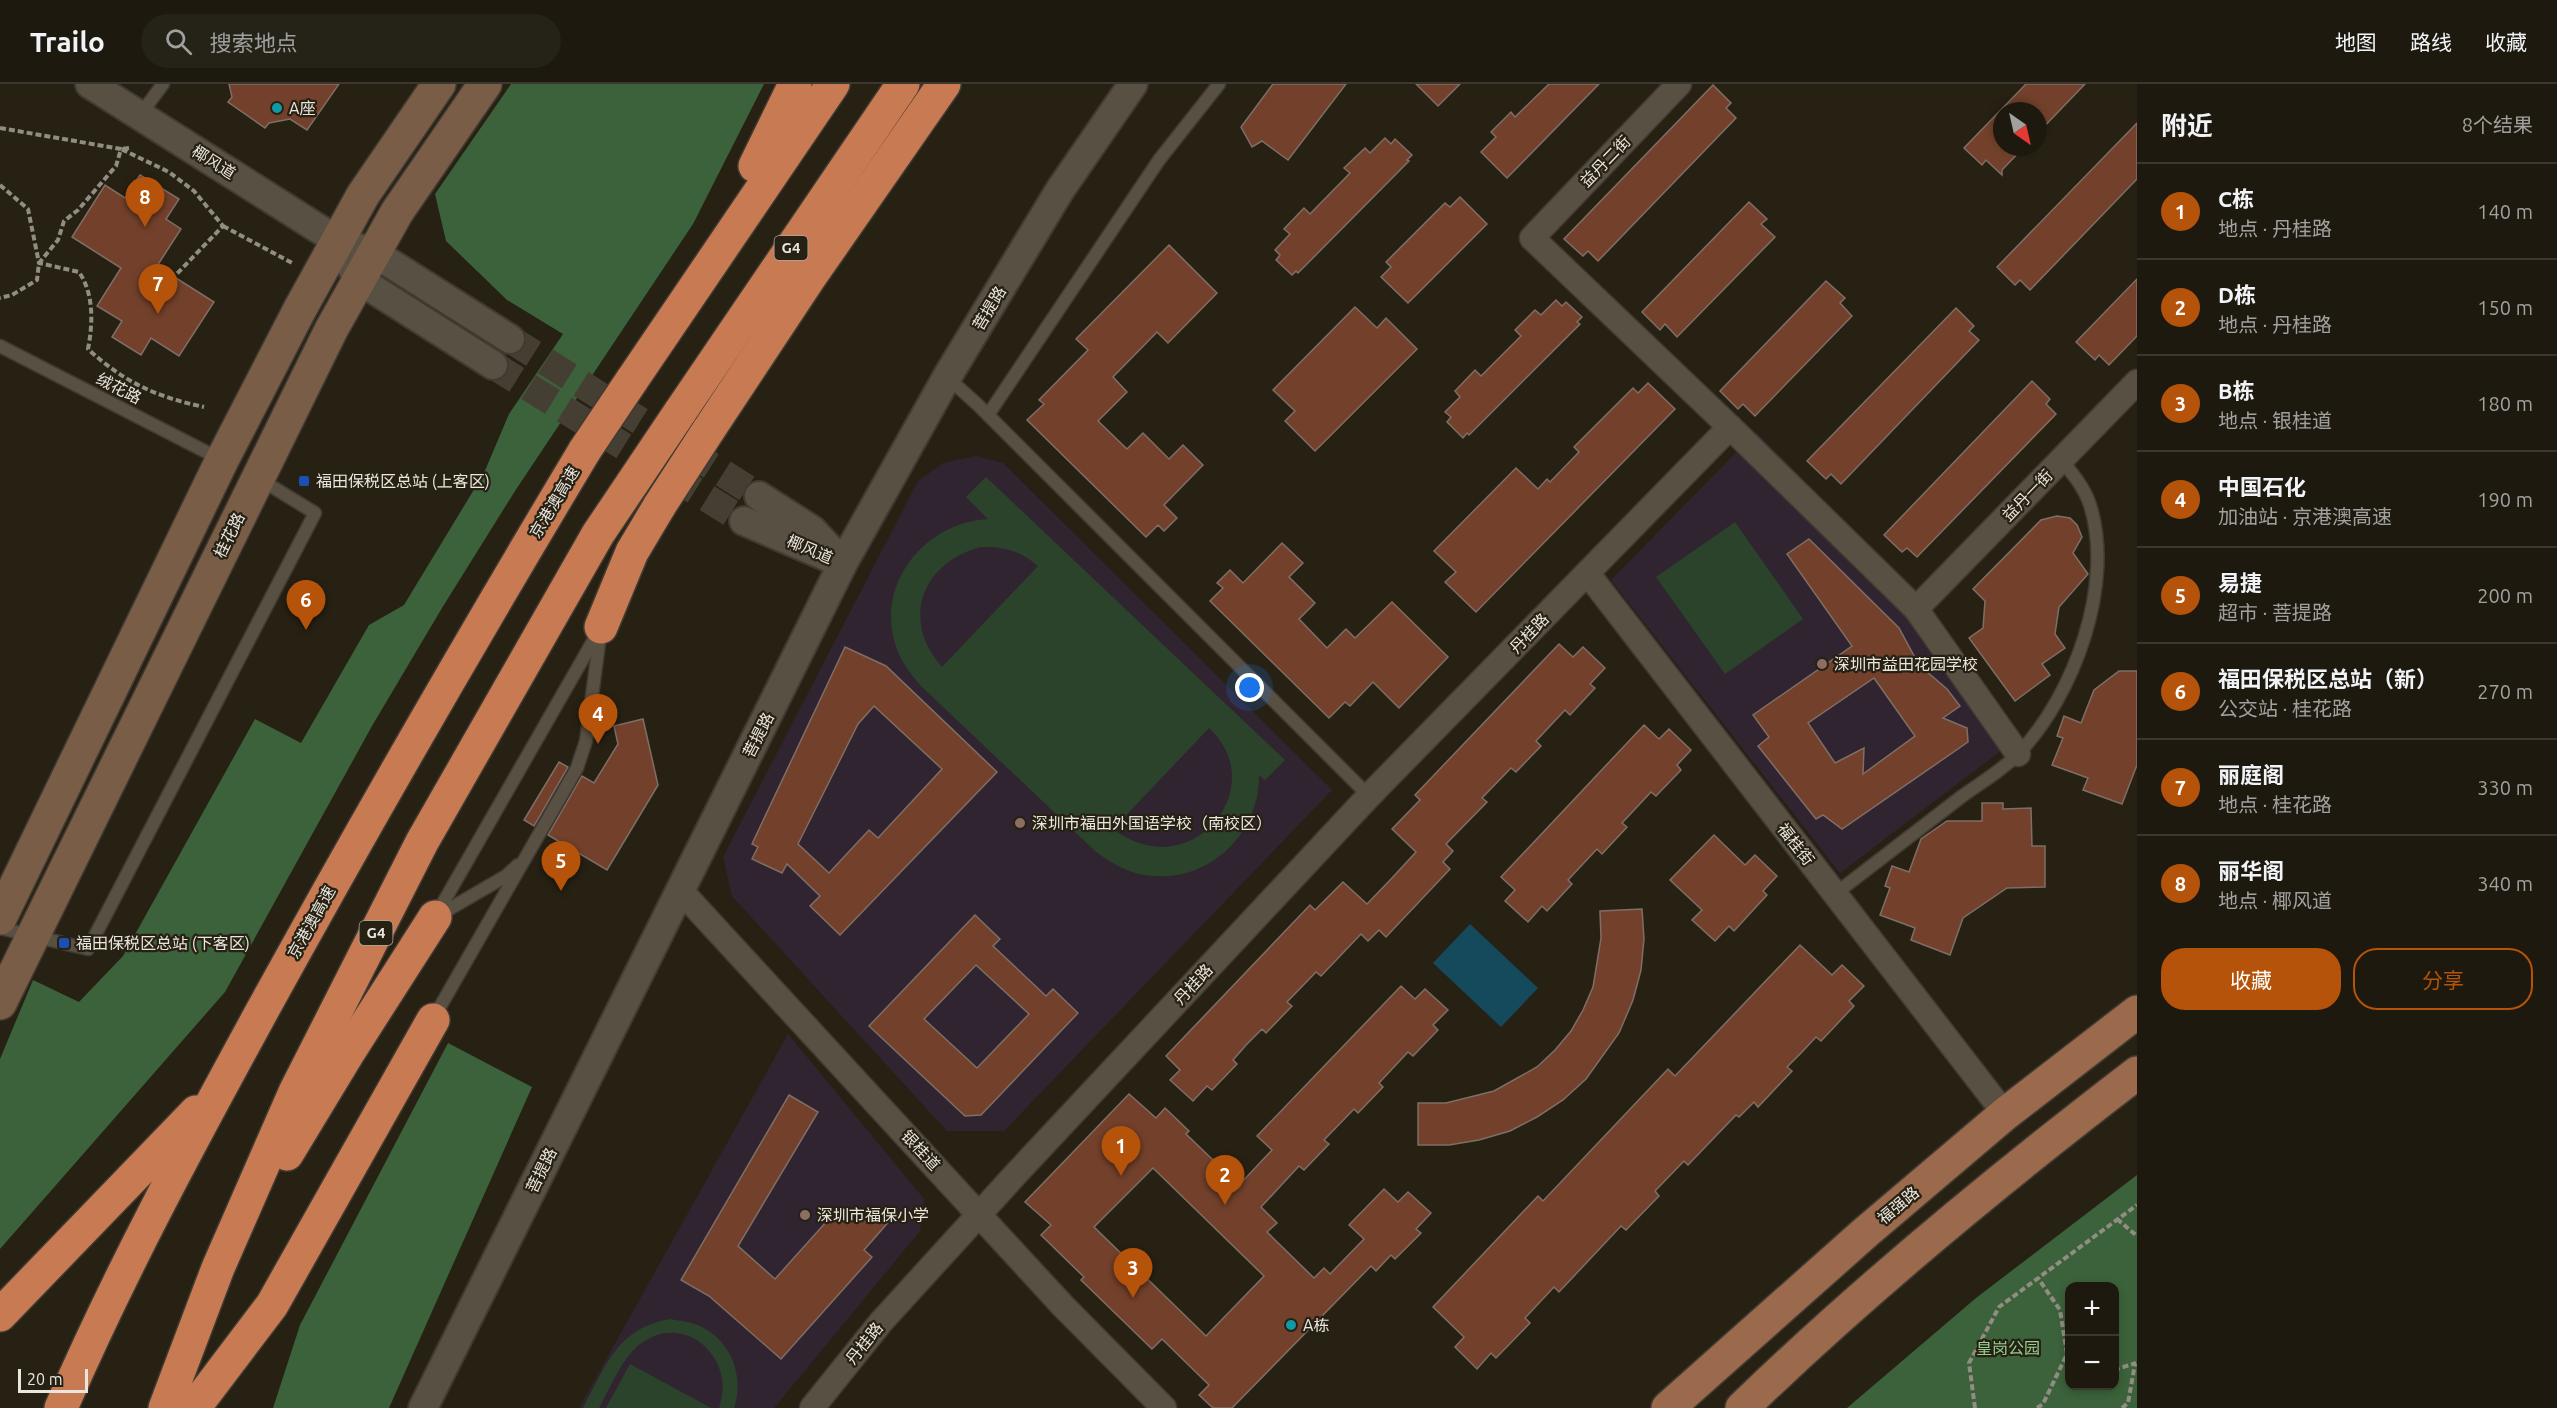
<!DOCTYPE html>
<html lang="zh">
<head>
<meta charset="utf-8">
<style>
	:root { --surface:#1d190f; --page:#252218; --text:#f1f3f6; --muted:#a0a09e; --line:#3b382f; --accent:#b45309 }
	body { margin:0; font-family:Ubuntu,"Noto Sans SC",sans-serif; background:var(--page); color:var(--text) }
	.controls { position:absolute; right:18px; bottom:18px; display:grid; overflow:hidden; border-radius:12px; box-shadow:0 3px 9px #0003 }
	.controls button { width:54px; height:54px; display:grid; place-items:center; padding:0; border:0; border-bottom:2px solid var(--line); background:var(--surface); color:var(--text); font:30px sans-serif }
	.compass { position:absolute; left:1993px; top:18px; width:54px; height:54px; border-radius:50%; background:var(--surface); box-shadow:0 3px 9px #0003; rotate:146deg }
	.scale { position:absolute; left:18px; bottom:15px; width:70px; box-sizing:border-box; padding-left:6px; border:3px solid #eae6de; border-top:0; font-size:16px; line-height:21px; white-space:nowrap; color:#eae6de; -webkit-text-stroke:4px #272114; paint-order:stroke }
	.you { position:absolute; left:1250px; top:604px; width:21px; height:21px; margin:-15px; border:4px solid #fff; border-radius:50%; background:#1a73e8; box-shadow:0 0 0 9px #1a73e833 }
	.badge { display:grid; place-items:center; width:39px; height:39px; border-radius:50%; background:var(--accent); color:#fff; font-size:20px; font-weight:700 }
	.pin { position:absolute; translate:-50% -50px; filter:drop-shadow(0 2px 3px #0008) }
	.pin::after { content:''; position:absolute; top:32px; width:21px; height:18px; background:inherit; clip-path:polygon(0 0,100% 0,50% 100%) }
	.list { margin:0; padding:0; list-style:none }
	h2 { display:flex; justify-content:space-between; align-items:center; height:78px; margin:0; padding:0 24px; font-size:26px }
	h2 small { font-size:20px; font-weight:400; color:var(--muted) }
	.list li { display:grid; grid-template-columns:39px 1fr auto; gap:18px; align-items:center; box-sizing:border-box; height:96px; padding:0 24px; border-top:2px solid var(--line) }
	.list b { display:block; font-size:22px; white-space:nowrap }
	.list p { margin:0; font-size:20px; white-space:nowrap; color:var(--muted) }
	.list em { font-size:20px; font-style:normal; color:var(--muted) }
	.actions { display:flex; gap:12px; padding:18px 24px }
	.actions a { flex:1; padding:14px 0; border:2px solid var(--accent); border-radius:24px; text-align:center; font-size:21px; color:var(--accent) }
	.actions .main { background:var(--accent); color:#fff }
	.icon { flex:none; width:33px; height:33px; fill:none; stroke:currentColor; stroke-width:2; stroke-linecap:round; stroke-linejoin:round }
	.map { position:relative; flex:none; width:2137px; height:1324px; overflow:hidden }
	header { display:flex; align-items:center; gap:36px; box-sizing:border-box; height:84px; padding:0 30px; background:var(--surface); border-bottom:2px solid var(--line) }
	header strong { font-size:28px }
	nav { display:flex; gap:33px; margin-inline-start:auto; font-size:21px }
	.search { width:420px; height:54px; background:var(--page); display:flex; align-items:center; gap:15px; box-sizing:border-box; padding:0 21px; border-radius:33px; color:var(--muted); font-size:22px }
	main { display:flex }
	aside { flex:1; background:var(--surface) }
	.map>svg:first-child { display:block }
	.education { fill:#312431 }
	.green { fill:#2a432a; fill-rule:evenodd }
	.forest { fill:#3b623a; fill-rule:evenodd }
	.water { fill:#144a5b }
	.building { fill:#73412b; stroke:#7f6e66; stroke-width:1.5; fill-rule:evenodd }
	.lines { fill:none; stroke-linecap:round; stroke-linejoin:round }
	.tertiary-tunnel { stroke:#443f32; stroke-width:28; stroke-dasharray:28 14; stroke-linecap:butt }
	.service-casing { stroke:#403a32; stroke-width:15 }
	.minor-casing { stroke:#403a32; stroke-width:27 }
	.tertiary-casing { stroke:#403a32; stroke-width:32 }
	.secondary-casing { stroke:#403a32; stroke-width:36 }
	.primary-casing { stroke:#403a32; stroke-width:36 }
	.motorway-casing { stroke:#403a32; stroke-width:36 }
	.path { stroke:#928d82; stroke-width:4; stroke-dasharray:6 3; stroke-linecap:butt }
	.service { stroke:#585042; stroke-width:12 }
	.minor { stroke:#585042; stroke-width:24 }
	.tertiary { stroke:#585042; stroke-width:28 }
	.secondary { stroke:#7a5d47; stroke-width:33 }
	.primary { stroke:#9b694c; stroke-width:33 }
	.motorway { stroke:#c87a53; stroke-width:33 }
	.motorway-bridge-casing { stroke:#403a32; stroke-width:36; stroke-linecap:butt }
	.motorway-bridge { stroke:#c87a53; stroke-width:33 }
	.culture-dot { fill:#0f9aa8; stroke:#272114; stroke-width:2 }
	.transit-dot { fill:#1a4fb4; stroke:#272114; stroke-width:2 }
	.education-dot { fill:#8d6e63; stroke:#272114; stroke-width:2 }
	.labels { text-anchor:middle; stroke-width:4.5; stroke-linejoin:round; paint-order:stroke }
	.shield { fill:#272114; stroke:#b0aba1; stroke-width:1.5 }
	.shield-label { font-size:15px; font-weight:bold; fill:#eae6de }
	.poi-label { font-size:16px; fill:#eae6de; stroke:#272114; text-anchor:start }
	.street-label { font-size:16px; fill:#eae6de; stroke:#272114 }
	.park-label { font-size:16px; fill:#93d091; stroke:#272114 }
</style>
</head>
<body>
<header>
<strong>Trailo</strong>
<div class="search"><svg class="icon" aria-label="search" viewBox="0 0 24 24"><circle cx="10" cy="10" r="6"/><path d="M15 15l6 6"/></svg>搜索地点</div>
<nav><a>地图</a><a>路线</a><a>收藏</a></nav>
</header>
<main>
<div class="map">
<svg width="2137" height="1324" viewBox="0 0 2137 1324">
	<rect width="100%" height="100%" fill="#272114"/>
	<g class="education">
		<polygon points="1756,348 1914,507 2019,653 1840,789 1611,496"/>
		<polygon points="976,372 1003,379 1332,706 1004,1047 947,1047 732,812 723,773 918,397 943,379"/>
		<polygon points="788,950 924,1115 920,1147 774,1324 579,1324"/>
	</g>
	<g class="green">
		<path d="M986 393 1285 676 1265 696 1259 691C1260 748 1211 797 1153 792 1131 791 1112 780 1095 767L921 602C912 592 904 581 898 568 872 503 923 439 988 435L966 413ZM980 463C1003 462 1021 467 1038 482L942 583C900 536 922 479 980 463ZM1209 644C1273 703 1191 804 1113 745Z"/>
		<polygon points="1735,438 1803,535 1725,590 1656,493"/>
		<path d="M670 1235C681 1237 692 1238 702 1243 731 1257 745 1294 734 1324H719C737 1276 687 1228 643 1258 622 1272 611 1303 599 1324H583C606 1282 617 1244 670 1235Z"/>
		<polygon points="630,1280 711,1324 606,1324"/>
	</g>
	<g class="forest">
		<polygon points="511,0 764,0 693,140 515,407 442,524 372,642 225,908 0,1165 0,975 33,896 79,918 123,872 255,635 301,659 369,541 404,521 484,389 509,330 563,250 507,216 446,157 435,110"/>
		<polygon points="448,959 532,1003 389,1324 273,1324 300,1241"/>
		<path d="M2137 1091V1324H1847L1976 1214ZM2114 1202V1302H2070V1202Z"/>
	</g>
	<polygon class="water" points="1470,840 1538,904 1501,943 1433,879"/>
	<g class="building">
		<polygon points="229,0 339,0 307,46 290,35 269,39 265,44 228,18 232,13"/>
		<polygon points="1273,0 1346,0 1288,76 1262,57 1252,63 1241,43"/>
		<polygon points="1416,0 1460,0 1438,22"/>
		<polygon points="1549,0 1599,0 1507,94 1481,68 1496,53 1491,48 1511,28 1515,33"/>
		<polygon points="2026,0 2085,0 2038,49 2038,27 2002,27 2002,63 2024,63 2002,86 2002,91 1986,76 1982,81 1964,64"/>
		<polygon points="1713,1 1731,19 1726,24 1736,34 1598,177 1588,167 1583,172 1564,155"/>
		<polygon points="2137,39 2137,95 2030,206 2020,196 2015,201 1997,183"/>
		<polygon points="1385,54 1391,60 1395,55 1412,71 1407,76 1409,77 1298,189 1296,187 1292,191 1276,176 1280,171 1275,166 1290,150 1284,145 1304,124 1310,130 1350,89 1344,84 1365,64 1370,69"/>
		<polygon points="140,91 179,115 166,135 181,145 157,182 214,218 179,272 151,254 141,271 112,253 122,237 97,222 121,184 72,153 105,101 125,114"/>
		<polygon points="1460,113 1487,140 1408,219 1381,193 1391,183 1386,178 1445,119 1450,123"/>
		<polygon points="1749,118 1767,135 1761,140 1775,153 1677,253 1665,240 1660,246 1642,228"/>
		<polygon points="1169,161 1217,209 1168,259 1157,248 1113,293 1127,308 1098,337 1127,365 1143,349 1169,375 1183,361 1203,381 1164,421 1177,434 1164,447 1158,441 1146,453 1027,336 1044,320 1039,316 1088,266 1076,255"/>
		<polygon points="2137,195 2137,252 2109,281 2099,271 2095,276 2076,258"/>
		<polygon points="1826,197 1845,214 1840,219 1852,232 1755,332 1743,320 1738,325 1720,307"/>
		<polygon points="1556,216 1562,222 1566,218 1582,233 1577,238 1580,240 1469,351 1467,349 1463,354 1447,338 1451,333 1445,328 1460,313 1455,307 1475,286 1481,292 1521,252 1515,246 1535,226 1541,231"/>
		<polygon points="1355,223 1377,244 1386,234 1417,265 1315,367 1285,337 1295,327 1273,306"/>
		<polygon points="1956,224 1974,242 1969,247 1979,256 1841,400 1831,390 1826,395 1807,377"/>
		<polygon points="2032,297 2050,315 2046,320 2056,330 1917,473 1907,464 1902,468 1884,451"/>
		<polygon points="1648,299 1675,325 1476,528 1445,498 1456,488 1434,467 1516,384 1538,405 1547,395 1550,398 1579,368 1574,363 1633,304 1638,309"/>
		<polygon points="2057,432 2070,434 2077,441 2082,453 2073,469 2088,490 2059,523 2055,550 2065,564 2042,580 2050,591 2015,617 1969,554 1983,544 1985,517 1973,505 2041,436"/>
		<path d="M1809 455 1899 544 1919 581 1947 605 1960 622 1943 634 1967 644 1968 658 1842 745 1823 731 1816 735 1758 662 1769 653 1753 631 1852 562 1787 470ZM1874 594 1915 652 1863 690 1864 664 1835 679 1808 639Z"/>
		<polygon points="1282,459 1303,479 1289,493 1315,519 1299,535 1327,564 1346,545 1355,554 1392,518 1448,573 1399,624 1373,598 1350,622 1345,618 1329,634 1210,517 1223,504 1217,499 1230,486 1243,499"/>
		<polygon points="1559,560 1573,573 1583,563 1605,584 1590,600 1595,604 1570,631 1565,626 1536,657 1541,662 1516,688 1511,684 1482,714 1487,718 1446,760 1453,767 1443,778 1450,785 1386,853 1379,846 1368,857 1361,850 1321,892 1316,888 1287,918 1292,922 1266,949 1262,945 1247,960 1233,976 1237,980 1212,1006 1207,1002 1193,1017 1170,996 1180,986 1166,972 1310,821 1315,826 1343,798 1367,820 1392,794 1416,768 1392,745 1420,716 1415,711"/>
		<path d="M845 563 886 582 997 688 840 851 810 822 820 812 787 780 782 789 752 775 758 763 752 760ZM874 622 942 685 878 754 869 746 829 789 798 760 858 640Z"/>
		<polygon points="2119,587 2137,587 2137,681 2122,720 2083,706 2088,694 2052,681 2063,654 2057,652 2064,632 2081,639 2094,606"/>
		<polygon points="643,635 658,701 607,786 548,751 582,692 594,699 618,660 614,642"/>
		<polygon points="1644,641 1659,655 1669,645 1691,666 1677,681 1681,686 1656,712 1651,708 1622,739 1627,743 1602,770 1597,765 1582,781 1568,796 1572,800 1547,827 1542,822 1528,838 1505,817 1515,806 1501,793"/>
		<polygon points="559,678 568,683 534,742 524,736"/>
		<polygon points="1982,719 2003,719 2003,725 2031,724 2032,762 2045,762 2045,803 2007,804 1963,834 1950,871 1911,856 1915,844 1880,831 1890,804 1885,802 1892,782 1909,788 1921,755 1947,737 1982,737"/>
		<polygon points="1714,751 1745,781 1755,771 1777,792 1763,807 1767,811 1734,847 1729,842 1715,857 1692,836 1702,826 1670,796"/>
		<polygon points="1642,825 1644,855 1641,886 1633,916 1619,949 1586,995 1563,1016 1537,1033 1510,1047 1479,1056 1449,1061 1418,1061 1418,1019 1446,1019 1494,1007 1537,983 1555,966 1571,947 1583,926 1593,903 1601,854 1600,827"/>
		<path d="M975 831 1000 855 993 862 1046 912 1053 905 1078 929 981 1031 965 1032 869 942ZM976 881 1029 930 977 984 924 935Z"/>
		<polygon points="1800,861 1832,891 1842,881 1864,902 1849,917 1854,922 1821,957 1816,953 1802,968 1787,983 1792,987 1758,1023 1754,1018 1739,1033 1736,1031 1688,1081 1684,1077 1655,1107 1659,1112 1626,1146 1621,1142 1559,1208 1554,1203 1525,1234 1530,1239 1496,1274 1491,1269 1477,1285 1455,1263 1464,1253 1433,1223 1538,1112 1543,1117 1668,985 1675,992"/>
		<path d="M1401 902 1415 915 1425 905 1448 926 1433 941 1438 946 1413 972 1408 968 1379 999 1383 1003 1358 1029 1354 1025 1324 1056 1329 1060 1304 1086 1299 1082 1261 1123 1277 1139 1267 1148 1314 1194 1324 1184 1330 1190 1364 1155 1349 1141 1384 1105 1398 1118 1408 1108 1431 1129 1416 1145 1421 1149 1395 1175 1391 1171 1376 1187 1371 1182 1232 1324H1213L1199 1311 1209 1301 1162 1255 1152 1265 1081 1196 1084 1193 1041 1151 1051 1141 1025 1118 1129 1010 1156 1034 1165 1024 1189 1047 1186 1050 1239 1101 1272 1066 1257 1052ZM1153 1084 1264 1192 1206 1252 1094 1143Z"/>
		<polygon points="789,1011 818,1028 738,1162 775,1195 826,1138 856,1125 875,1126 892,1134 864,1166 872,1173 781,1275 709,1212 681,1196"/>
	</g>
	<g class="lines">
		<g class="tertiary-tunnel">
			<polyline points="510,255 759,412"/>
			<polyline points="493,281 744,437"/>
		</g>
		<g class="service-casing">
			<g id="service">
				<polyline points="140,31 163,0"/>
				<polyline points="0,262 220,375"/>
				<polyline points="947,293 978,321 1369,712"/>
				<polyline points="988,331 1159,76 1219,0"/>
				<path d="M1835 810C1877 778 1919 745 1961 713 1980 699 2003 686 2019 669 2074 611 2115 500 2090 421 2084 403 2073 390 2061 376"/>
				<polyline points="439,831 506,792 518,781"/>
				<polyline points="435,833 596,552"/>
				<polyline points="0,844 88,865 315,429 258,394"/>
				<polyline points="433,935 577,684 586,657 601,544"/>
			</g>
		</g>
		<g class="minor-casing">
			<g id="minor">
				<polyline points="1679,0 1532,154 1730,343 1916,525 2018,670"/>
				<polyline points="1588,490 2005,1030"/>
				<polyline points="1916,525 2137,298"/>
				<polyline points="680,806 1063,1222 1164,1324"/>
				<polyline points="812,1324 881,1238 1014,1092 1369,712 1730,343"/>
			</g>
		</g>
		<g class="tertiary-casing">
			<g id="tertiary">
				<polyline points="90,0 338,157 374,169 510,255"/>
				<polyline points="348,177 359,196 493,281"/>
				<polyline points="759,412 812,446 843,479"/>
				<polyline points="744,437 830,474"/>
				<polyline points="423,1324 843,479 947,293 1060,106 1133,0"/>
			</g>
		</g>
		<g class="secondary-casing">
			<g id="secondary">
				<polyline points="0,834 222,376 300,225 363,111 439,0"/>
				<polyline points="0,919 331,246 397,128 485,0"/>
			</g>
		</g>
		<g class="primary-casing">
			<g id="primary">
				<polyline points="1668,1324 1866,1148 2005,1030 2137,928"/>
				<path d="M1742 1324C1866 1204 2000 1094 2137 989"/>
			</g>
		</g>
		<g class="motorway-casing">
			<g id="motorway">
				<polyline points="755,82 795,0"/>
				<polyline points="632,296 833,0"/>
				<polyline points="680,328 903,0"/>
				<polyline points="708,347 810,193 944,0"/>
				<polyline points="601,543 632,468 660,421"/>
				<polyline points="287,1070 350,966 435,833"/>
				<polyline points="0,1231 196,1028"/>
				<path d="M61 1324C120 1188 191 1057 262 927 366 738 474 551 585 366"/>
				<polyline points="165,1324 218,1184 295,1008 422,758 598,450 633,398"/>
				<polyline points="194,1324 272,1221 433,936"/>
			</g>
		</g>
		<g class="path">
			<polyline points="0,44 121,65 116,82 78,126 64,137 58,156 39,179 37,196 12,211 0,214"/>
			<polyline points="129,64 121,65 169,88 194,107 223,142 167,200 157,220"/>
			<path d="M0 101 28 125 39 179 79 188C94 210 93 239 88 265 124 298 156 313 204 323"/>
			<polyline points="223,142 294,180"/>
			<polyline points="2117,1135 2137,1152"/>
			<polyline points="2114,1286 2136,1279"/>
			<polyline points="1975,1324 1969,1279 1999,1223 2137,1121"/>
			<polyline points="2037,1324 2043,1320 2067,1270 2060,1226 2038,1194"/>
			<polyline points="2122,1324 2128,1319 2135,1280"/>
		</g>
		<use href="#service" class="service"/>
		<use href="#minor" class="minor"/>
		<use href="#tertiary" class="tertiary"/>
		<use href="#secondary" class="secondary"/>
		<use href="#primary" class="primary"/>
		<use href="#motorway" class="motorway"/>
		<g class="motorway-bridge-casing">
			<g id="motorway-bridge">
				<polyline points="585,366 632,296"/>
				<polyline points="633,398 680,328"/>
				<polyline points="660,421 708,347"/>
			</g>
		</g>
		<use href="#motorway-bridge" class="motorway-bridge"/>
	</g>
	<g class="culture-dot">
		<circle cx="277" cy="24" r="6"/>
		<circle cx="1291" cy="1241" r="6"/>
	</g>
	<g class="transit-dot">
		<rect x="298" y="391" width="12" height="12" rx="3"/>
		<rect x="58" y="853" width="12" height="12" rx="3"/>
	</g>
	<g class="education-dot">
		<circle cx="1822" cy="580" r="6"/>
		<circle cx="1020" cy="739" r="6"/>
		<circle cx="805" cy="1131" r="6"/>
	</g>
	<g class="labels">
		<g class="shield">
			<rect x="774.5" y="152" width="33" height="24" rx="4.5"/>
			<rect x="359.5" y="837" width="33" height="24" rx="4.5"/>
		</g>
		<g class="shield-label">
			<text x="791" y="169">G4</text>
			<text x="376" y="854">G4</text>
		</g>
		<g class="poi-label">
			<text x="289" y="30">A座</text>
			<text x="316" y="403">福田保税区总站 (上客区)</text>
			<text x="1834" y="586">深圳市益田花园学校</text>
			<text x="1032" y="745">深圳市福田外国语学校（南校区）</text>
			<text x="76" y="865">福田保税区总站 (下客区)</text>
			<text x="817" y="1137">深圳市福保小学</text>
			<text x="1303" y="1247">A栋</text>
		</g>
		<g class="street-label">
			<text transform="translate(1605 77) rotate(-46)" y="6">益丹二街</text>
			<text transform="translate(214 78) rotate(32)" y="6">椰风道</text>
			<text transform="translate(989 224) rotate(-59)" y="6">菩提路</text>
			<text transform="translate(119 304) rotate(27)" y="6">绒花路</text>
			<text transform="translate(2027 411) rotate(-46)" y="6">益丹一街</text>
			<text transform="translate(554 418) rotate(-59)" y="6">京港澳高速</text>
			<text transform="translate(229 451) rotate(-64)" y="6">桂花路</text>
			<text transform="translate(810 465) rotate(23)" y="6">椰风道</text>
			<text transform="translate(1529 549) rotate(-46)" y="6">丹桂路</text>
			<text transform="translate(758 651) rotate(-63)" y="6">菩提路</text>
			<text transform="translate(1796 760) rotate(52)" y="6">福桂街</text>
			<text transform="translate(311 838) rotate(-61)" y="6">京港澳高速</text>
			<text transform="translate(1193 900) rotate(-47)" y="6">丹桂路</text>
			<text transform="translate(921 1066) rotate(47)" y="6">银桂道</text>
			<text transform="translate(541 1086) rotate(-64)" y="6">菩提路</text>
			<text transform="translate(1898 1121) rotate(-40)" y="6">福强路</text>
			<text transform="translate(864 1259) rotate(-51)" y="6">丹桂路</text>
		</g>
		<g class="park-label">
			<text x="2008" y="1270">皇岗公园</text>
		</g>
	</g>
</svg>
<div class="controls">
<button>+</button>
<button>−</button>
</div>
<svg class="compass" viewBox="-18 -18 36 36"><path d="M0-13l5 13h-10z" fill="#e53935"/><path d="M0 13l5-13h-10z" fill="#a0a09e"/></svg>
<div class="scale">20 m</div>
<div class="you"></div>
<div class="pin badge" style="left:1121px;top:1092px">1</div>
<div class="pin badge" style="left:1225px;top:1121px">2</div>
<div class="pin badge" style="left:1133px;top:1214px">3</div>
<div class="pin badge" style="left:598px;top:660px">4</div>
<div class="pin badge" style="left:561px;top:807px">5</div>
<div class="pin badge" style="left:306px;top:546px">6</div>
<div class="pin badge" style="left:158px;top:230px">7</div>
<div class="pin badge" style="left:145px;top:143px">8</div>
</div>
<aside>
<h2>附近<small>8个结果</small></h2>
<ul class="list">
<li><span class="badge">1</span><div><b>C栋</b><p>地点 · 丹桂路</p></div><em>140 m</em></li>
<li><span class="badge">2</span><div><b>D栋</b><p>地点 · 丹桂路</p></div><em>150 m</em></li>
<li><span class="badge">3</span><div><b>B栋</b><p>地点 · 银桂道</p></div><em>180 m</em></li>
<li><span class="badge">4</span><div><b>中国石化</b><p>加油站 · 京港澳高速</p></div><em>190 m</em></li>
<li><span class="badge">5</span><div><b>易捷</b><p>超市 · 菩提路</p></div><em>200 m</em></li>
<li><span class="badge">6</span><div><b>福田保税区总站（新）</b><p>公交站 · 桂花路</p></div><em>270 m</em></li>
<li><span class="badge">7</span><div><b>丽庭阁</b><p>地点 · 桂花路</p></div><em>330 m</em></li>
<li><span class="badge">8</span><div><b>丽华阁</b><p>地点 · 椰风道</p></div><em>340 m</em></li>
</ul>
<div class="actions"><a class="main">收藏</a><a>分享</a></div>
</aside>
</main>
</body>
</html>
